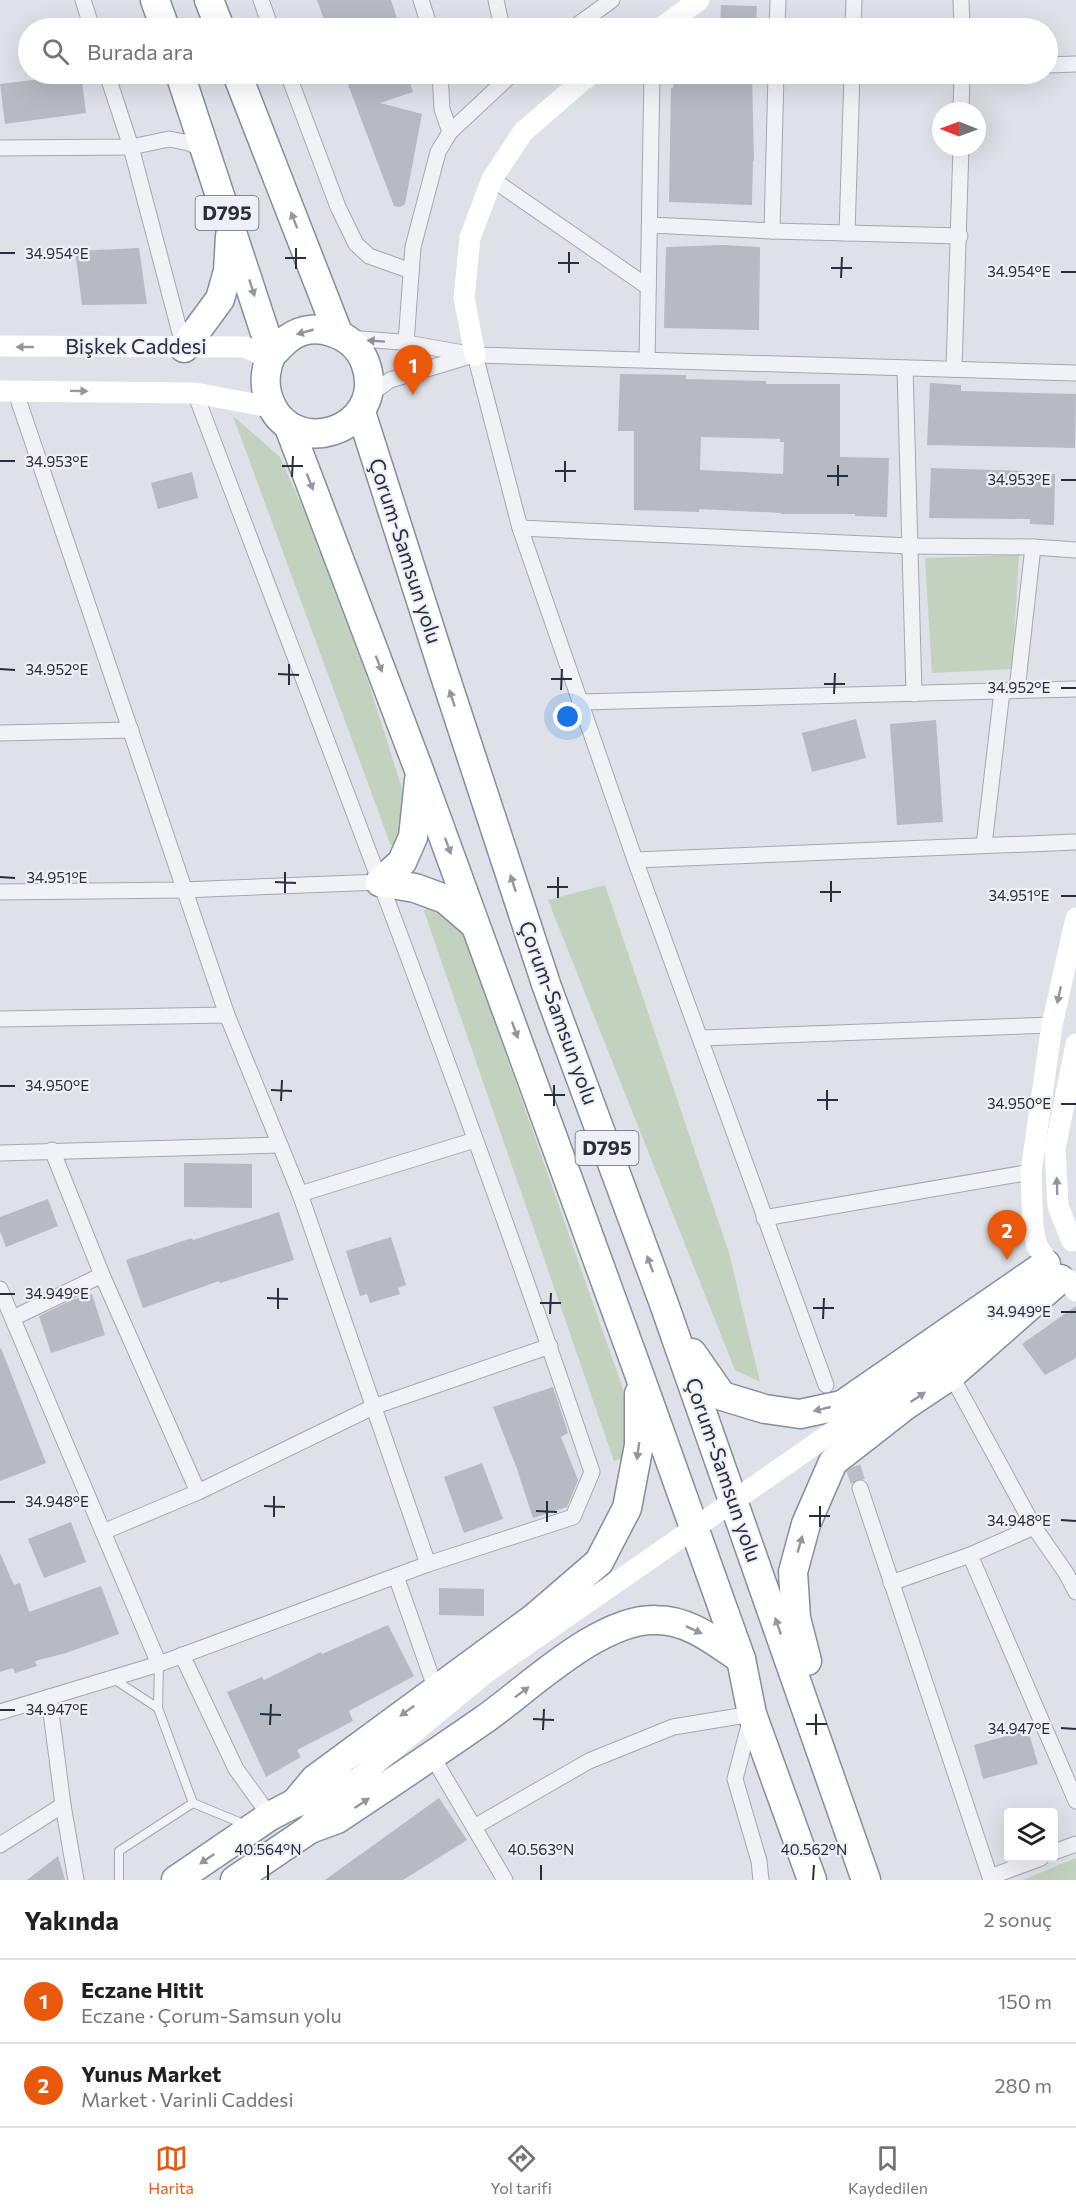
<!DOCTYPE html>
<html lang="tr">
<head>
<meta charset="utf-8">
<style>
	:root { --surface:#fff; --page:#f2f2f2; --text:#202124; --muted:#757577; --line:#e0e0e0; --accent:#ea580c }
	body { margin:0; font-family:Commissioner,sans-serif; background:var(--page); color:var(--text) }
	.controls { position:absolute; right:18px; bottom:18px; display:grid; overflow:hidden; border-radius:6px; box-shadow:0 6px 24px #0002 }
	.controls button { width:54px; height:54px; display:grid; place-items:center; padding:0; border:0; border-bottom:2px solid var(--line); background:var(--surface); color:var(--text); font:30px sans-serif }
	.compass { position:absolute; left:932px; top:102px; width:54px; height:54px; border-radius:50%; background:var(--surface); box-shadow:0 6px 24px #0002; rotate:271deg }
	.you { position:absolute; left:568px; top:717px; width:21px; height:21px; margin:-15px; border:4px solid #fff; border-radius:50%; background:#1a73e8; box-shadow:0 0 0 9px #1a73e833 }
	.badge { display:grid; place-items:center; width:39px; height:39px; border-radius:50%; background:var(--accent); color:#fff; font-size:20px; font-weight:700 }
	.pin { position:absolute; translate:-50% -50px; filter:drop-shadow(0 2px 3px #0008) }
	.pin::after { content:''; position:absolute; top:32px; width:21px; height:18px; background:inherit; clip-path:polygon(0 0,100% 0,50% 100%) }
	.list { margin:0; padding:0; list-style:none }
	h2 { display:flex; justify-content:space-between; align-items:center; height:78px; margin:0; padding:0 24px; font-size:26px }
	h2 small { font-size:20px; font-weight:400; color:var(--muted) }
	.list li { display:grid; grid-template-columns:39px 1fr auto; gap:18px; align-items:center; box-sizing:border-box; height:84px; padding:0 24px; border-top:2px solid var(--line) }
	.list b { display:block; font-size:22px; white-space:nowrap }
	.list p { margin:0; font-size:20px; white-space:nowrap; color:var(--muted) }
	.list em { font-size:20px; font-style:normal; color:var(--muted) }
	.icon { flex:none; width:33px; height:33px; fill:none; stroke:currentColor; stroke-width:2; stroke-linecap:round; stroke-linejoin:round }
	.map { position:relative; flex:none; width:1076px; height:1880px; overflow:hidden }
	.search { position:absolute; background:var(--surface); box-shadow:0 6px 24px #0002; left:18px; right:18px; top:18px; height:66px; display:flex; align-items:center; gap:15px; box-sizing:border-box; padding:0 21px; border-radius:33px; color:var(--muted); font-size:22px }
	.sheet { height:246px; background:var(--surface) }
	nav { display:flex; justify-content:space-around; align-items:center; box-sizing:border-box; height:84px; border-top:2px solid var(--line); background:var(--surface); font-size:16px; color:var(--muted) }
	nav a { display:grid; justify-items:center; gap:3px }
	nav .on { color:var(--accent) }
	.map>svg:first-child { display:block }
	.green { fill:#c3d1bf }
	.building { fill:#b5bac3; fill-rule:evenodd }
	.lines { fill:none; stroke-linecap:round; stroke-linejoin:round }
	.street-tunnel { stroke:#babdc5; stroke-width:15; stroke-dasharray:15 8; stroke-linecap:butt }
	.lane-casing { stroke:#a4a8b1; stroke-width:10 }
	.street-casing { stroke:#a4a8b1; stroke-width:17 }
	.highway-casing { stroke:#868e9d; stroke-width:31 }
	.lane { stroke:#f0f2f5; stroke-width:8 }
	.street { stroke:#f0f2f5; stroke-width:15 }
	.secondary { stroke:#fff; stroke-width:21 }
	.highway { stroke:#fff; stroke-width:28 }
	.secondary-bridge { stroke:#fff; stroke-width:21 }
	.oneway { fill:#94969e }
	.oneway2 { fill:#8c9099 }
	.ticks { fill:none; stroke:#282e3d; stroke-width:2 }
	.labels { text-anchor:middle; stroke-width:4.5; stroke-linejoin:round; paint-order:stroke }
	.shield { fill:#edf0f5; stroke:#636874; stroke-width:1.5 }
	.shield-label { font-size:20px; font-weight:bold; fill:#282e3d }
	.street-label { font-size:21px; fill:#282e3d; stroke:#edf0f5 }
	.ticks-label { font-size:15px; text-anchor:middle; fill:#282e3d; stroke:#edf0f5; stroke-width:4.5; stroke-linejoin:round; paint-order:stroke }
</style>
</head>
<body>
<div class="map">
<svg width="1076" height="1880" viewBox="0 0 1076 1880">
	<rect width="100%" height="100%" fill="#dee1e7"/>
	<g class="green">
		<polygon points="233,416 280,457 306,515 365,672 401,785 410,835 391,846"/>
		<polygon points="1019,555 1012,669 932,673 925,558"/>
		<polygon points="605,885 729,1253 760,1382 735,1370 548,900"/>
		<polygon points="432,902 460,923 623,1389 627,1423 629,1456 614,1461 424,911"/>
		<polygon points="1076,1858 1076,1880 1023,1880"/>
	</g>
	<g class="building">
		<polygon points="317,0 391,0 398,22 377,28 327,28"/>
		<polygon points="721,5 757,6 756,28 720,28"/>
		<polygon points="81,74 86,113 5,124 0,84"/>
		<polygon points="344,74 407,74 413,92 380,103 422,114 405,204 400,207 394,206"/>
		<polygon points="673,74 752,74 754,161 753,161 752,205 669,202 671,88 673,88"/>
		<polygon points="724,245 760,247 759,330 664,328 666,247"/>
		<polygon points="139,248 147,304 82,305 75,251"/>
		<path d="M620 374 686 375V379L766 381V384H840V457L889 458 887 517 855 516V514H781V513L699 509V512L634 510V431H618ZM701 437 780 439V442H784L783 474 700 470Z"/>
		<polygon points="930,383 961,385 961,391 1076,394 1075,448 927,445"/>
		<polygon points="931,468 1023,471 1022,474 1055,474 1054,525 1030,524 1030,519 929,518"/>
		<polygon points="192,472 198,498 158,509 151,483"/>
		<polygon points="856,719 866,758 812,772 802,733"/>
		<polygon points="936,720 943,822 897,825 890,724"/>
		<polygon points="184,1163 252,1164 252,1208 184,1207"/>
		<polygon points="48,1199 58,1226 6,1247 0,1231 0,1217"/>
		<polygon points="279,1212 294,1260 220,1283 219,1281 143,1308 126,1260 192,1238 193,1240"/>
		<polygon points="391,1237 406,1285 398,1288 400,1294 370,1303 367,1294 360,1296 346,1251"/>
		<polygon points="92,1294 105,1335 51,1353 39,1316 72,1300"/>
		<polygon points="1076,1306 1076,1358 1045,1375 1022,1344"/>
		<polygon points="1,1348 46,1463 0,1481 0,1349"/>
		<polygon points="553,1387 568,1433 561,1437 578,1480 567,1507 533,1518 517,1469 493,1407"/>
		<polygon points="482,1463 503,1519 464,1533 444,1477"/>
		<polygon points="71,1522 86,1562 44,1578 28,1539"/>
		<polygon points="0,1553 14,1585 20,1583 29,1612 101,1586 119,1634 66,1653 35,1661 37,1666 15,1673 13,1668 0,1672"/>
		<polygon points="439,1588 484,1589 484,1616 439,1615"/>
		<polygon points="388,1625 414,1676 349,1711 353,1721 297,1750 301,1757 266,1777 227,1692 262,1677 264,1680 321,1652 322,1654"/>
		<polygon points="1028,1730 1038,1764 983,1779 974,1745"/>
		<polygon points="439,1798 467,1840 403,1880 325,1880"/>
		<polygon points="58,1856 65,1880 27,1880"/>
	</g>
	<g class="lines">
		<polyline class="street-tunnel" points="846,1445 860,1488"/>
		<g class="lane-casing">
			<g id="lane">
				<polyline points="112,1678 158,1708 193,1803"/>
				<polyline points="158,1708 159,1664"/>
				<polyline points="119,1880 119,1851 193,1803 246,1825"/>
			</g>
		</g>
		<g class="street-casing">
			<g id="street">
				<polyline points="83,0 92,28"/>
				<polyline points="261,0 271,28"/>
				<polyline points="421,0 430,28"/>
				<polyline points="496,0 502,28"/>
				<polyline points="961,0 962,28"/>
				<polyline points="573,28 612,0"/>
				<polyline points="777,28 778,0"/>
				<polyline points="853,28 854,0"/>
				<polyline points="1048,65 1076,64"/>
				<polyline points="107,74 131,147 184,348"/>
				<polyline points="288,74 338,207 356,244 369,256 411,271"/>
				<polyline points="440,74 442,109 450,132"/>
				<polyline points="961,111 962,74"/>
				<polyline points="0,148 131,147 169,139 189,143 204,150"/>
				<polyline points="492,179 648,287"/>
				<polyline points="650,225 772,231 960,236"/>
				<polyline points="772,231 776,74"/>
				<polyline points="847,233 852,74"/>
				<polyline points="348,338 401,342 475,355 1076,373"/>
				<polyline points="406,343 413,247 438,152 450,132 512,74"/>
				<polyline points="475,355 520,528 635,860 826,1385"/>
				<polyline points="647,360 652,74"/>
				<polyline points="905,368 914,694"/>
				<polyline points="954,369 961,147"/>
				<polyline points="15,390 227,1015 300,1194 428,1564"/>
				<polyline points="368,396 390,380 470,356"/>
				<polyline points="520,528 911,546 1033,547 1076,550"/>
				<polyline points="1017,690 1033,547"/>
				<polyline points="580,702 1076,689"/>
				<polyline points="0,733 131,730"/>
				<polyline points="984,845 1002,691"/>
				<polyline points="635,860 1076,842"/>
				<polyline points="0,892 183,890 380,882"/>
				<polyline points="0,1019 227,1015"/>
				<polyline points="702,1038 1052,1025"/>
				<polyline points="52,1150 102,1275 198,1492"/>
				<polyline points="0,1153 280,1145"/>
				<polyline points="300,1194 475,1140"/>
				<polyline points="764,1218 1031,1172"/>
				<polyline points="0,1289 159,1664"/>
				<polyline points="13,1318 102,1275"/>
				<polyline points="951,1375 1034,1527 1066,1573 1076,1592"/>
				<polyline points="860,1488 991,1880"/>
				<polyline points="103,1532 198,1492 373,1407 550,1346"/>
				<polyline points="970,1555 1076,1801"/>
				<polyline points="396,1576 436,1690"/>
				<polyline points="891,1583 970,1555 1034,1527"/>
				<polyline points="182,1655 236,1769 270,1816"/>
				<polyline points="49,1697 63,1805 76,1880"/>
				<path d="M0 1712 159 1664 428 1564 573 1517 592 1472C470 1109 330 751 195 393"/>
				<polyline points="432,1756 505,1880"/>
				<polyline points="474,1827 589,1761 673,1727 752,1714 735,1779 759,1861 761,1880"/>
				<polyline points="0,1845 63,1805"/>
				<polyline points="1054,1852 1076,1844"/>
				<polyline points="990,1877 1041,1858"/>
			</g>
		</g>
		<g class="highway-casing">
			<g id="highway">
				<polyline points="155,0 165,28"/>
				<polyline points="209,0 220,28"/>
				<path d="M180 74 272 354C266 365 264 381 267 393 285 465 391 432 365 362 354 334 315 319 289 338 283 342 278 349 272 354"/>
				<polyline points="237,74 338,333"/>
				<polyline points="184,348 220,299 228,271 230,236"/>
				<polyline points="361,412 444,673 547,987 663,1301 866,1880"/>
				<polyline points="289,427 419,770 638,1371 741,1659 752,1714 812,1880"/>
				<polyline points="380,882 402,862 413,837 419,780"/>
				<polyline points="380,882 415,888 445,899 474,924"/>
				<polyline points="692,1353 722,1396 765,1409 800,1414 842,1405 1046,1264"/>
				<polyline points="807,1661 796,1618 793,1572 806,1524 833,1462 906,1405 951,1375 1060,1279"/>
				<polyline points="295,1803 315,1779 534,1618 599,1562 627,1508 639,1445 639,1394"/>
				<path d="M310 1829 337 1819C387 1786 436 1753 485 1719 529 1688 600 1618 656 1620 689 1620 714 1641 741 1659"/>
				<polyline points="176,1880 270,1816 295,1803 351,1784"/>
				<polyline points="235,1880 310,1829 323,1814"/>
			</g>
		</g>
		<use href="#lane" class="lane"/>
		<use href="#street" class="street"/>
		<g class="secondary">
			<polyline points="661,28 699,0"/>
			<polyline points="0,346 245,347 270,359"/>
			<polyline points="475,355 464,298 470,238 492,179 523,132 583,80 592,74"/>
			<polyline points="0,391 195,393 270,407"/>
			<polyline points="1072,1241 1058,1206 1055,1149 1076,1044"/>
			<polyline points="1046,1259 1037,1246 1033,1228 1031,1172 1052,1025 1076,918"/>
			<polyline points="1067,1279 1076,1291"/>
			<polyline points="351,1784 487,1672"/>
		</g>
		<use href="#highway" class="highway"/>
		<polyline class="secondary-bridge" points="487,1672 984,1327"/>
	</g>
	<defs><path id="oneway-solid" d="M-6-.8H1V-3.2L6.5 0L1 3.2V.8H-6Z" transform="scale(1.5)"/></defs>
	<g class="oneway">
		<use href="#oneway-solid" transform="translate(294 220) rotate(-111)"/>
		<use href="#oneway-solid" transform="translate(252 288) rotate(72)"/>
		<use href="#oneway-solid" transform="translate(305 332) rotate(164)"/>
		<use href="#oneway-solid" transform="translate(25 347) rotate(-180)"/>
		<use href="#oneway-solid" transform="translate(79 391) rotate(1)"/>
		<use href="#oneway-solid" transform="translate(310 482) rotate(69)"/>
		<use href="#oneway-solid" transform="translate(379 664) rotate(69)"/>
		<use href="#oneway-solid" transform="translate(452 698) rotate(-108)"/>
		<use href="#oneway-solid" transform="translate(448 846) rotate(70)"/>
		<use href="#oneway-solid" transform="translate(513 883) rotate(-108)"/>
		<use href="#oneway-solid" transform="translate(1059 995) rotate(102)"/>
		<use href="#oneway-solid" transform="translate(515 1030) rotate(70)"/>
		<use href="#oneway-solid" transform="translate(1057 1186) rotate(-92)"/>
		<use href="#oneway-solid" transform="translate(650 1264) rotate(-110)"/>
		<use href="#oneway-solid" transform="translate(918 1397) rotate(-34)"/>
		<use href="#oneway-solid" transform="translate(822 1409) rotate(167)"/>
		<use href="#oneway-solid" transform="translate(638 1451) rotate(98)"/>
		<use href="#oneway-solid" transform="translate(800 1544) rotate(-74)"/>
		<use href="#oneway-solid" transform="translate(778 1626) rotate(-109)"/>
		<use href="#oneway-solid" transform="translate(694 1630) rotate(25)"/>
		<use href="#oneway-solid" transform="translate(522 1692) rotate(-37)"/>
		<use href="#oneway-solid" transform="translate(407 1711) rotate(144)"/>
		<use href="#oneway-solid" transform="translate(362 1803) rotate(-34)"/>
		<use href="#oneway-solid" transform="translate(207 1859) rotate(146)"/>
	</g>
	<use class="oneway2" href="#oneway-solid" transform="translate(376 341) rotate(-176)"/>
	<path class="ticks" d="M0 253H15M285 258H306M558 263H579M831 268H852M296 269V248M1061 272H1076M569 273V252M841 278 842 257M0 461H15M282 466H303M555 471H576M827 476H848M292 477 293 456M1061 480H1076M565 482V461M838 486V465M0 669 15 670M278 674 299 675M551 679H572M824 684H845M289 685V664M1061 688H1076M561 690 562 669M834 694 835 673M0 877 15 878M275 882 296 883M547 887H568M820 892H841M285 893V872M1061 896H1076M558 898V877M831 902V881M0 1086H15M271 1090 292 1091M544 1095H565M817 1100H838M281 1101 282 1080M1061 1104H1076M554 1106V1085M827 1110V1090M0 1294H15M267 1298 288 1299M540 1303H561M813 1308H834M278 1309V1288M1061 1312H1076M550 1314 551 1293M823 1319 824 1298M0 1502H15M264 1506 285 1507M536 1511 557 1512M809 1516H830M274 1517V1496M1061 1520 1076 1521M547 1522V1501M820 1527V1506M0 1710H15M260 1714 281 1715M533 1719 554 1720M806 1724H827M270 1725 271 1704M1061 1728 1076 1729M543 1730 544 1709M816 1735V1714M268 1880V1865M541 1880V1865M813 1880 814 1865"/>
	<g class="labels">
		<g class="shield">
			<rect x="195.5" y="196" width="63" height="34" rx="4.5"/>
			<rect x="575.5" y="1131" width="63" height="34" rx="4.5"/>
		</g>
		<g class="shield-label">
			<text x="227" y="220">D795</text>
			<text x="607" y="1155">D795</text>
		</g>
		<g class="street-label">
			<text x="136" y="354">Bişkek Caddesi</text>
			<text transform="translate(405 551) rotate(72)" y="7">Çorum-Samsun yolu</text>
			<text transform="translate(558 1013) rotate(70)" y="7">Çorum-Samsun yolu</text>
			<text transform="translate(723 1470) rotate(71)" y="7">Çorum-Samsun yolu</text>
		</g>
	</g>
	<g class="ticks-label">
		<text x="57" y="259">34.954°E</text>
		<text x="1019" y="277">34.954°E</text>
		<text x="57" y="467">34.953°E</text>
		<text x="1019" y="485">34.953°E</text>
		<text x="57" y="675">34.952°E</text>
		<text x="1019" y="693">34.952°E</text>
		<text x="57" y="883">34.951°E</text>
		<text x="1019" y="901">34.951°E</text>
		<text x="57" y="1091">34.950°E</text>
		<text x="1019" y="1109">34.950°E</text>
		<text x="57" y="1299">34.949°E</text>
		<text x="1019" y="1317">34.949°E</text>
		<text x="57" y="1507">34.948°E</text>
		<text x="1019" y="1526">34.948°E</text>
		<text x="57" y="1715">34.947°E</text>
		<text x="1019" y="1734">34.947°E</text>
		<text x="268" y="1855">40.564°N</text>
		<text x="541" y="1855">40.563°N</text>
		<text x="814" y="1855">40.562°N</text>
	</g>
</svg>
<div class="controls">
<button><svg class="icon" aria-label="layers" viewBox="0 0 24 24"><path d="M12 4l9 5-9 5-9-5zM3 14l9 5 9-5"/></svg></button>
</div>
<svg class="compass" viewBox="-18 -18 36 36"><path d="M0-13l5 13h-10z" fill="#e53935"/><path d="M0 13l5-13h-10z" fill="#757577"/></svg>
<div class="you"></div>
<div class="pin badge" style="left:413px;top:395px">1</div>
<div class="pin badge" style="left:1007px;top:1260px">2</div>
<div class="search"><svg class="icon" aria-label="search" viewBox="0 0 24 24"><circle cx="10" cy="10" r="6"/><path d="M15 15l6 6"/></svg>Burada ara</div>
</div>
<section class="sheet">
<h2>Yakında<small>2 sonuç</small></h2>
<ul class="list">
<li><span class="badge">1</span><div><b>Eczane Hitit</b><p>Eczane · Çorum-Samsun yolu</p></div><em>150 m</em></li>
<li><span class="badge">2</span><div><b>Yunus Market</b><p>Market · Varinli Caddesi</p></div><em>280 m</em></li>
</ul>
</section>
<nav>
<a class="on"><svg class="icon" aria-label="map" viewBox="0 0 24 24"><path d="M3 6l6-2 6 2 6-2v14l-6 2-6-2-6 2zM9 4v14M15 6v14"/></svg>Harita</a>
<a><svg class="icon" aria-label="directions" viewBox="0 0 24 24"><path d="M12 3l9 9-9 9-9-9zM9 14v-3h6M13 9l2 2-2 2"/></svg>Yol tarifi</a>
<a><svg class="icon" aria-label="saved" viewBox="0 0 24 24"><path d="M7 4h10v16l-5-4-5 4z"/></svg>Kaydedilen</a>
</nav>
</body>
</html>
